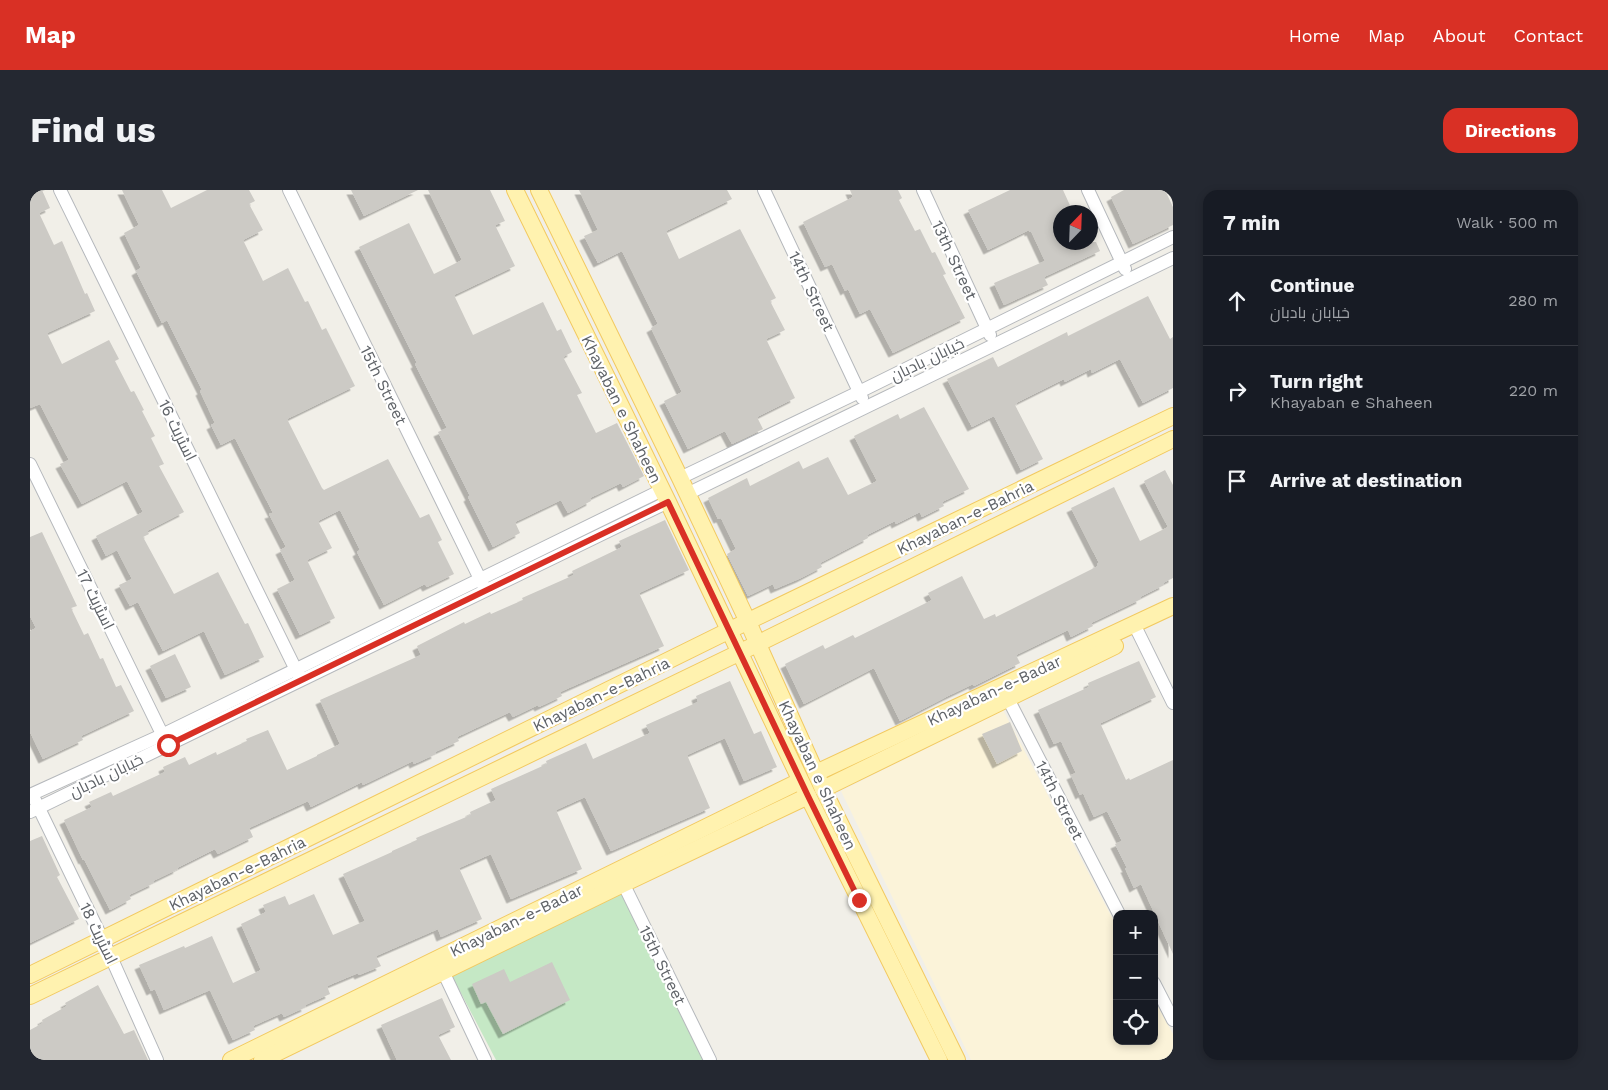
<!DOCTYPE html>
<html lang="en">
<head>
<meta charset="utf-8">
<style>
	:root { --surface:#171b24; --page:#242831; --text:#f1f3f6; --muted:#9ea1a6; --line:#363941; --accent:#d93025 }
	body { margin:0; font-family:"Work Sans",Cairo,sans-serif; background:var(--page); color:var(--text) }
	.controls { position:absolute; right:15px; bottom:15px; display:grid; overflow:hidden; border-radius:10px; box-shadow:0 2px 8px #0003 }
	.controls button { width:45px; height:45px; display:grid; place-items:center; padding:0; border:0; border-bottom:1px solid var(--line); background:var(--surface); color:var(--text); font:25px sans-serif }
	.compass { position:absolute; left:1023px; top:15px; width:45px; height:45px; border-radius:50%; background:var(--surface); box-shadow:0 2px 8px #0003; rotate:23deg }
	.stop { position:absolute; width:15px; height:15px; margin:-11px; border:4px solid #d93025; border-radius:50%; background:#fff }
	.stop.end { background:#d93025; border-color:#fff; box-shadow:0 1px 5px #0008 }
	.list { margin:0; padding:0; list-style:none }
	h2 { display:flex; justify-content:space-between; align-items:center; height:65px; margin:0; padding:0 20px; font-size:21px }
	h2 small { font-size:16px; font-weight:400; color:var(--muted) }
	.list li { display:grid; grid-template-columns:32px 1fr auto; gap:15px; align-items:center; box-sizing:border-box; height:90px; padding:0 20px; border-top:1px solid var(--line) }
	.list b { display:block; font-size:19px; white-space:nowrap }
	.list p { margin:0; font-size:16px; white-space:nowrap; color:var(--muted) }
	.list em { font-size:16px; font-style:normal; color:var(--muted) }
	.icon { flex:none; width:28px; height:28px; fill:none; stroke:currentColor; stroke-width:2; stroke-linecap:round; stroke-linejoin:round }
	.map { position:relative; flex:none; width:1143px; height:870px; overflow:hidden; border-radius:15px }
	header { display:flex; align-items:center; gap:30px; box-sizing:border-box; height:70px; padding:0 25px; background:var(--accent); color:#fff }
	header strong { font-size:24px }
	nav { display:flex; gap:28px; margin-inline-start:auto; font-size:18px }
	.intro { display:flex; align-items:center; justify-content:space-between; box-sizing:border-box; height:120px; padding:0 30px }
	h1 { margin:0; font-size:35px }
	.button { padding:12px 22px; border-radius:15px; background:var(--accent); color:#fff; font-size:18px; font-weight:700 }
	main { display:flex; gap:30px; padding:0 30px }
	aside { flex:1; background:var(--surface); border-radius:15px; box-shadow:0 2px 8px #0003 }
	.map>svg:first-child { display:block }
	.green { fill:#c5e8c5 }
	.sand { fill:#fbf3d9 }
	.building { fill:#cccac5; filter:url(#shadow) }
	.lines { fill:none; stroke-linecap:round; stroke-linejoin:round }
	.minor-casing { stroke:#b5b8bc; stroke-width:14 }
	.major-casing { stroke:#f2c960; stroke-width:18 }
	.minor { stroke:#fff; stroke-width:12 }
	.major { stroke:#fff2af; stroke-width:16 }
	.route { stroke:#d93025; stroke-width:6 }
	.labels { text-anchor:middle; stroke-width:4.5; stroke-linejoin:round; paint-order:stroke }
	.street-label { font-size:16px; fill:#5f6368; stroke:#fff }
</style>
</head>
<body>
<header>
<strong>Map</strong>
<nav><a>Home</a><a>Map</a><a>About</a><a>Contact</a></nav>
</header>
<div class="intro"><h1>Find us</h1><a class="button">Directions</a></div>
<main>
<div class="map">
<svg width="1143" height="870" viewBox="0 0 1143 870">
	<defs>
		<filter id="shadow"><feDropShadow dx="-4.5" dy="4.5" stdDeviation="0" flood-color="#0004"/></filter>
	</defs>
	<rect width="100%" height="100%" fill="#f1efe8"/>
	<polygon class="green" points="591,701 676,870 466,870 422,786"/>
	<polygon class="sand" points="973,520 1087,737 1087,851 1124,851 1124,809 1143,844 1143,870 941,870 811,601"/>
	<g class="building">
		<polygon points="0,0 12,0 20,18 9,23 24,55 32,51 55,104 57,103 65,121 17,143 32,174 79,150 89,169 85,171 101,202 104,201 114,220 112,221 125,246 121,248 134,274 129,276 154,322 117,341 119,344 113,347 144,404 188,382 215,434 218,433 234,467 195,485 174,441 133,461 108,412 100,416 89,395 102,389 87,360 76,366 66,346 113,322 97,291 52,314 30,274 39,270 10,214 0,218"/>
		<polygon points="92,0 132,0 141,18 177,0 219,0 225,11 219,14 233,40 213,50 233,91 258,78 275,112 278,111 292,140 296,138 325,196 257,229 292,298 294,300 358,269 390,328 399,324 412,350 408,352 424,384 397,397 395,394 354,415 327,362 330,360 310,320 288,331 302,358 277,370 305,428 270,445 247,399 265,390 250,360 256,357 239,324 243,323 205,248 191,255 181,235 185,233 170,201 172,200 137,130 132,133 106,81 111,78 94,43 109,35"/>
		<polygon points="321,0 388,0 334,26"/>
		<polygon points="398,0 460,0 475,31 465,35 485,76 424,105 443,145 513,112 527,141 531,139 542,162 533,167 552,203 547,205 566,243 587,233 614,286 593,297 591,293 560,308 561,311 538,323 531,310 485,332 490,343 463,357 438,307 440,306 408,242 417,238 385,174 387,173 329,57 379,33 404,84 432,70"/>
		<polygon points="549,0 697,0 702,9 636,41 649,69 710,39 746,108 740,111 755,140 736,149 765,208 727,227 733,239 702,254 695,241 658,259 634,211 652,202 621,138 628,134 592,61 568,73 554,46 568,40"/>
		<polygon points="820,0 868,0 872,8 869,10 885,41 890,39 902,63 905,62 916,84 913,85 935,128 863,163 840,119 830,124 818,99 815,101 802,74 795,77 773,32 823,7"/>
		<polygon points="980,0 1033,0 1043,22 1030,22 1030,52 1066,52 1070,61 1014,87 1018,95 974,115 964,93 1015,71 1001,41 999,42 999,40 958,60 938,20"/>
		<polygon points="1094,0 1135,0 1143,17 1143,35 1103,54 1081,7"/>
		<polygon points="1118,106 1140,149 1143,147 1143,198 1113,213 1090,169 1062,183 1061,179 1035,192 1034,189 986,213 987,214 985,215 1013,269 991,280 964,226 942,237 917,189 963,167 968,177 1037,142 1038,146"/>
		<polygon points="894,217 939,299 912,312 914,316 892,327 890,322 866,334 865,331 837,345 838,348 790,373 792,377 771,388 745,399 743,394 718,406 697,364 706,359 691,328 688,329 678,308 717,288 720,296 769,271 773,279 798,267 818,305 847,291 824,246 868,224 870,229"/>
		<polygon points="1135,280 1143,295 1143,388 1133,393 1134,395 1110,407 1111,409 1061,433 1063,436 1041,447 1038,440 986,465 990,473 944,496 943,494 918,506 870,531 844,478 774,514 755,474 793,455 795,459 823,445 825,448 902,410 898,403 932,386 954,429 965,424 966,427 1068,376 1067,374 1069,373 1041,318 1084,297 1110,351 1138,337 1114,291"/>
		<polygon points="635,330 659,380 609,403 634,456 530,502 532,506 509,517 508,515 483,527 480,522 427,547 429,551 405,562 406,564 384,574 383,571 333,595 332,592 281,617 278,611 219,638 223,647 188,664 185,659 147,678 148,679 123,691 124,693 99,705 101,709 80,720 54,669 53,670 34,630 62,617 59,612 81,602 83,606 135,582 133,577 155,567 159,575 186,562 187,565 217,551 216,549 238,540 257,580 287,566 287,565 310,554 290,510 391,465 387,456 434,432 435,434 460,422 461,424 493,410 492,408 544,385 542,381 592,357 589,351"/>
		<polygon points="12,342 47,416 41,418 54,445 58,443 70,469 73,468 86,497 91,495 104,521 51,546 53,550 13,569 0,542 0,441 6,438 0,426 0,347"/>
		<polygon points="145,464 161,497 136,508 120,476"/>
		<polygon points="1109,471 1126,507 1071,533 1071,535 1096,590 1099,588 1100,590 1143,570 1143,764 1111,694 1104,698 1095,678 1097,678 1085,654 1092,651 1077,621 1064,627 1053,603 1050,605 1041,585 1046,583 1031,551 1024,554 1008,520 1059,497 1058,493"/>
		<polygon points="700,491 724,544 731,541 747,577 714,591 695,548 657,565 680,618 581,661 555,607 526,620 552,679 481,709 461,664 429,678 452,729 411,747 408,739 346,766 351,776 329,785 328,783 297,796 300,804 275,815 276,817 254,827 252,823 223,836 225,840 203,850 180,800 134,820 125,799 121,801 109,775 154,756 155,758 182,746 203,793 231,780 211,734 236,722 233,715 255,706 259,715 284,704 303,745 335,731 313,684 362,662 362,661 387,650 386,648 441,625 440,622 466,610 461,599 517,574 516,571 556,553 563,569 620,543 616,535 668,512 666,506"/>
		<polygon points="980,532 992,561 967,574 952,544"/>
		<polygon points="12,646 30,685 27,687 49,729 0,753 0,651"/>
		<polygon points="522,772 540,810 473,844 456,812 451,814 442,794 474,779 480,792"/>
		<polygon points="68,795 94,844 104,840 118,870 0,870 0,840 13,833 12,830 37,816 35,813"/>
		<polygon points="412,808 425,837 408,845 421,870 367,870 351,835"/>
	</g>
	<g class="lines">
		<g class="minor-casing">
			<g id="minor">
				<polyline points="30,0 269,486"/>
				<polyline points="259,0 453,395"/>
				<polyline points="734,0 832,208"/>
				<polyline points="893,0 960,145"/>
				<polyline points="1058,0 1095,79"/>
				<polyline points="0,274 135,550"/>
				<polyline points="650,288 829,202 1143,47"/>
				<polyline points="657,304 1143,68"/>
				<polyline points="1104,434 1143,513"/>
				<polyline points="974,501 1089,724"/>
				<polyline points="0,605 132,545 632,300"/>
				<polyline points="5,610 81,767 127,870"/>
				<polyline points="0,622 638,312"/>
				<polyline points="590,687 680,870"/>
				<polyline points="410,775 455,870"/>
				<polyline points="1124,793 1143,830"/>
			</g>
		</g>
		<g class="major-casing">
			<g id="major">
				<polyline points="485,0 638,312 778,606 909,870"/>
				<polyline points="509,0 650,288 718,432 793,599 927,870"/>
				<polyline points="786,583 1143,416"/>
				<polyline points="793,599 1085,456"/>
				<polyline points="0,785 698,441 1143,226"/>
				<polyline points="0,806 727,454 1143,249"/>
				<polyline points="201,870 770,591"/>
				<polyline points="232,870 593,694 778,606"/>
			</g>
		</g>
		<use href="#minor" class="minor"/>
		<use href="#major" class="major"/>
	</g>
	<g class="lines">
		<polyline class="route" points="138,555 638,312 778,606 829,710"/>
	</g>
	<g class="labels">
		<g class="street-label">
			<text transform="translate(925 70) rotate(65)" y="6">13th Street</text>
			<text transform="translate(782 101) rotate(65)" y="6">14th Street</text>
			<text transform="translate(897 169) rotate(-26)" y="6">خیابان بادبان</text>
			<text transform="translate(354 195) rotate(64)" y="6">15th Street</text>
			<text transform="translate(592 219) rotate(64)" y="6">Khayaban e Shaheen</text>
			<text transform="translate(148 240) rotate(64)" y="6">اسٹریٹ 16</text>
			<text transform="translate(935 327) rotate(-26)" y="6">Khayaban-e-Bahria</text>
			<text transform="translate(66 409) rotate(64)" y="6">اسٹریٹ 17</text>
			<text transform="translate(964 500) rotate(-25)" y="6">Khayaban-e-Badar</text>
			<text transform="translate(571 504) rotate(-26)" y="6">Khayaban-e-Bahria</text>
			<text transform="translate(76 585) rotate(-26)" y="6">خیابان بادبان</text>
			<text transform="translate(788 585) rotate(65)" y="6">Khayaban e Shaheen</text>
			<text transform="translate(1030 610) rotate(63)" y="6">14th Street</text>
			<text transform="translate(207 683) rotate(-26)" y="6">Khayaban-e-Bahria</text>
			<text transform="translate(486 730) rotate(-26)" y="6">Khayaban-e-Badar</text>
			<text transform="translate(69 743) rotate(64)" y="6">اسٹریٹ 18</text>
			<text transform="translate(633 775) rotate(64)" y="6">15th Street</text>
		</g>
	</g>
</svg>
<div class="controls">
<button>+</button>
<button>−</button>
<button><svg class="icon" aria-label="locate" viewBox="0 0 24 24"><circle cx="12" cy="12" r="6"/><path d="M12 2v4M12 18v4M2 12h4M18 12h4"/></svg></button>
</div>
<svg class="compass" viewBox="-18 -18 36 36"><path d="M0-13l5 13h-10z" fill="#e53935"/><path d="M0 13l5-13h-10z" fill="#9ea1a6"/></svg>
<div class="stop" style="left:138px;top:555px"></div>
<div class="stop end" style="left:829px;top:710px"></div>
</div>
<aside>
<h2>7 min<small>Walk · 500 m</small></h2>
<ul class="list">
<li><svg class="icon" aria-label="ahead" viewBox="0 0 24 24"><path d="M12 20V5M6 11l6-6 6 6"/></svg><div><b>Continue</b><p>خیابان بادبان</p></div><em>280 m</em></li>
<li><svg class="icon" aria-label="right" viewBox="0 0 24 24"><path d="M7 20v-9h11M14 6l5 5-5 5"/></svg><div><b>Turn right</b><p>Khayaban e Shaheen</p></div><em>220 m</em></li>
<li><svg class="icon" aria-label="arrive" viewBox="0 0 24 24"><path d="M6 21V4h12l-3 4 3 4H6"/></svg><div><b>Arrive at destination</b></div></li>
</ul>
</aside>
</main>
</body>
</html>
